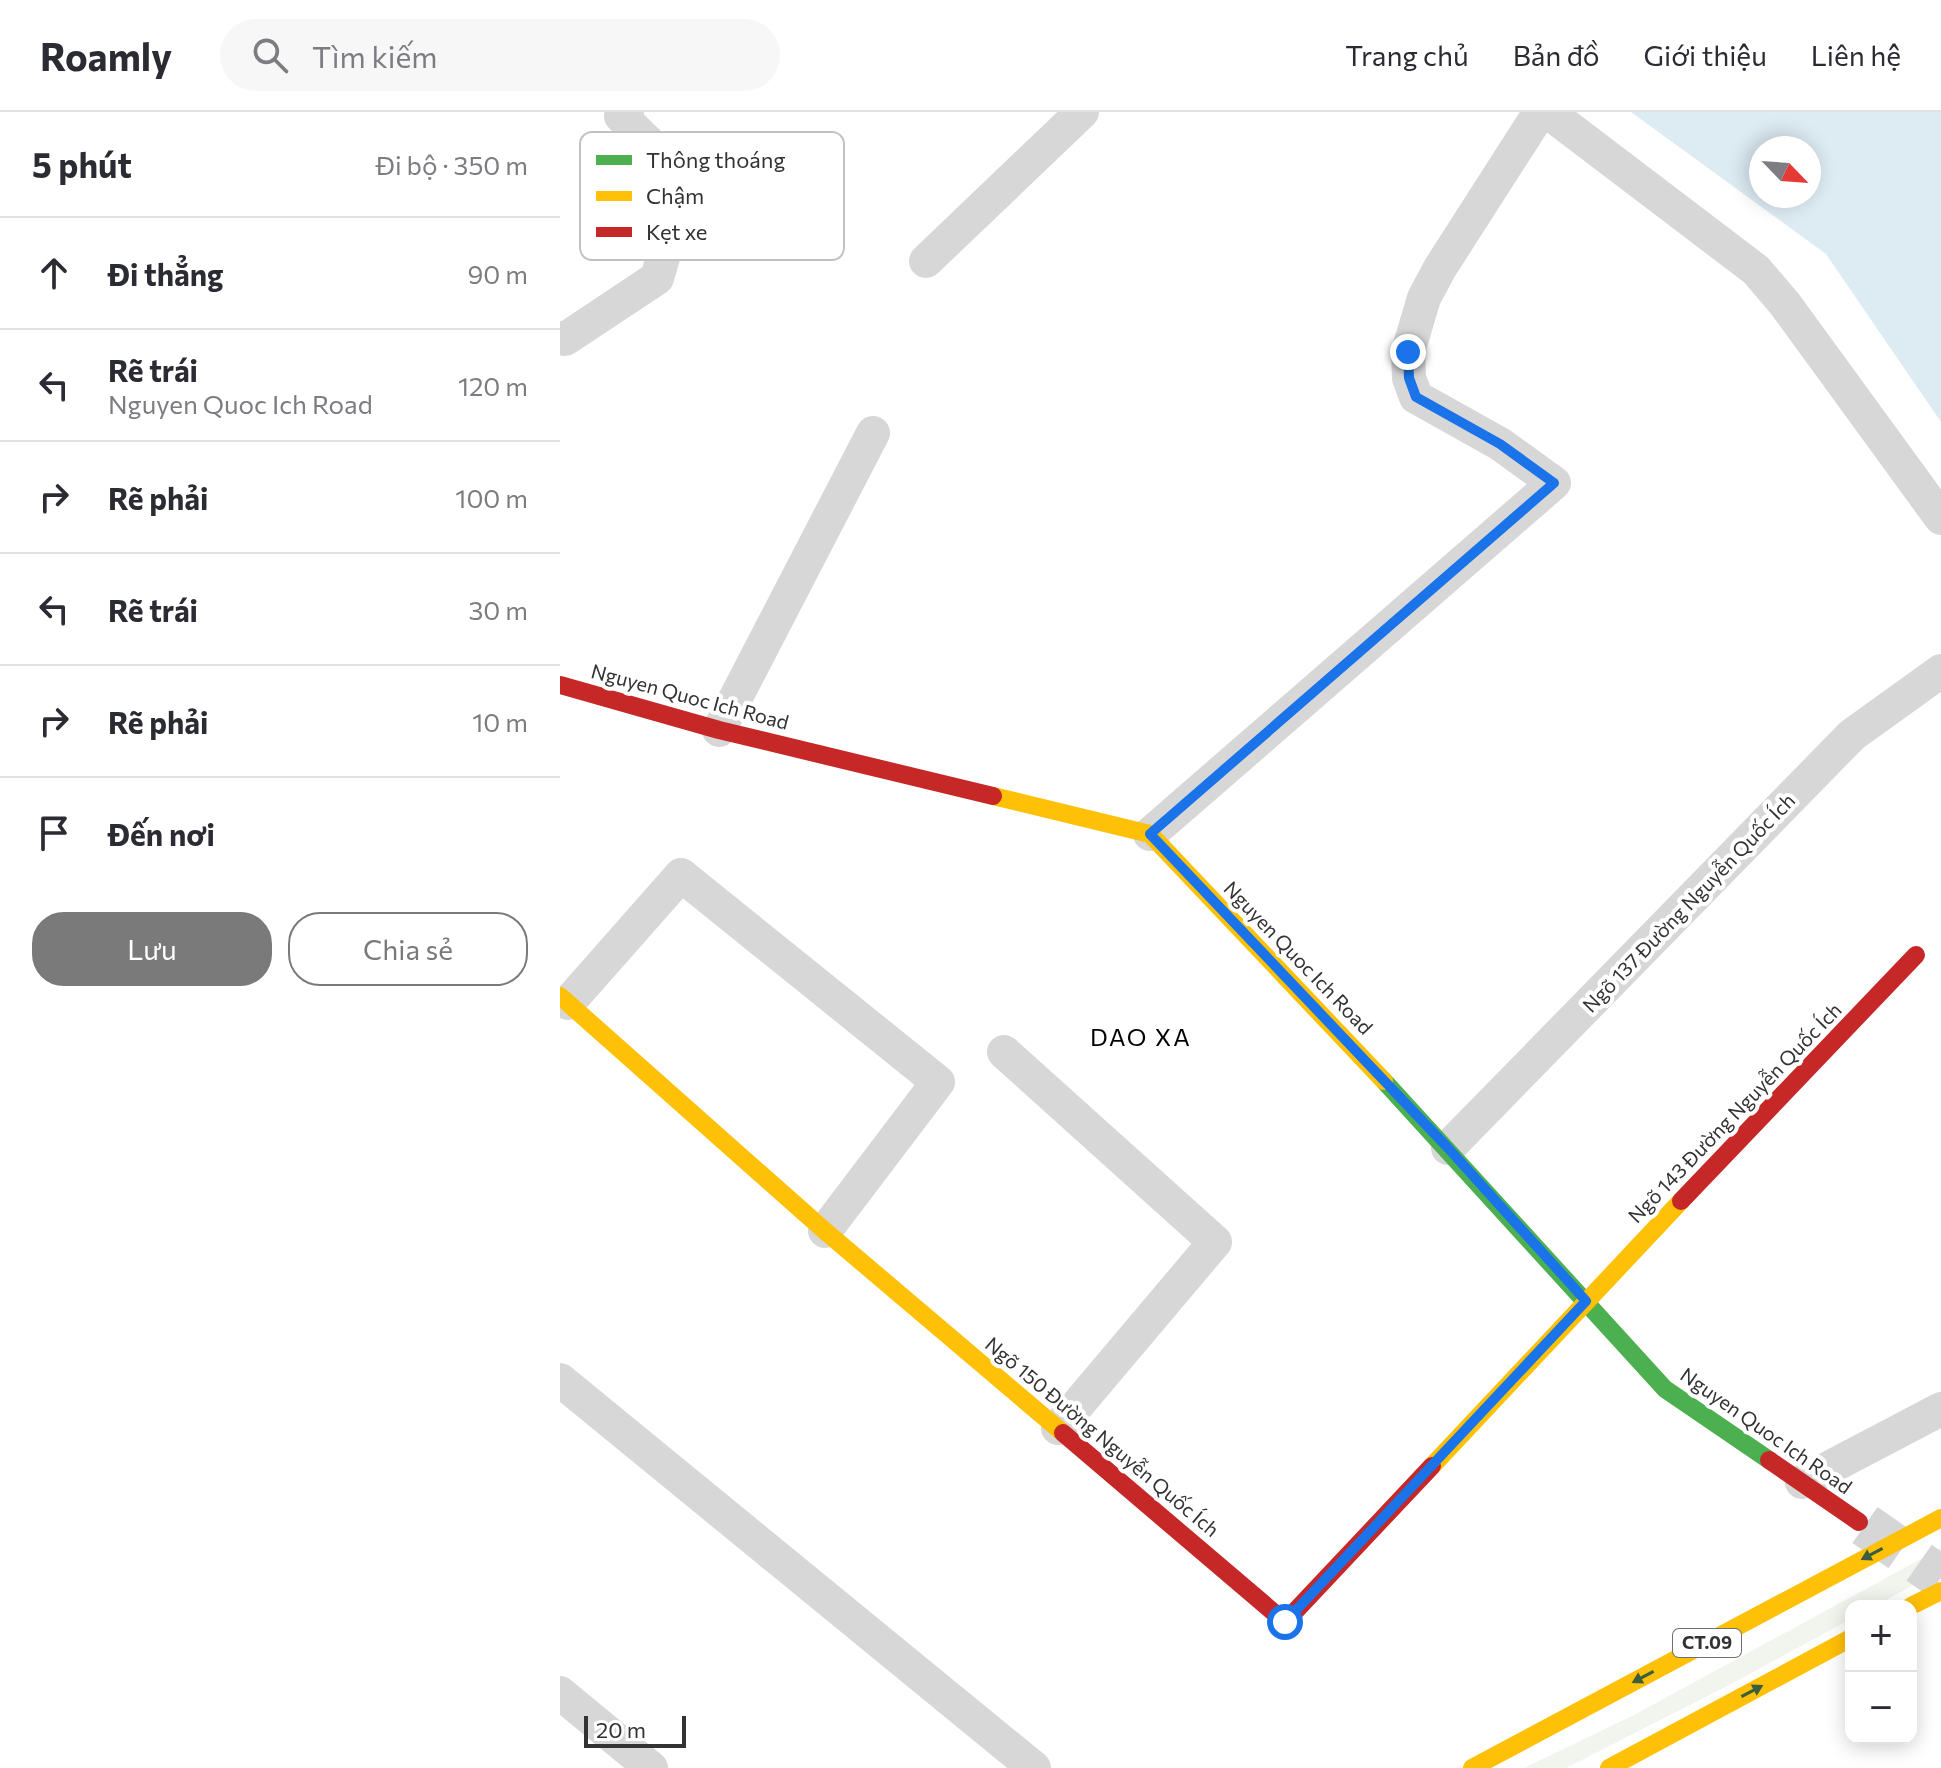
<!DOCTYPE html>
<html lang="vi">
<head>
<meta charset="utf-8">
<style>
	:root { --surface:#fff; --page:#f7f7f7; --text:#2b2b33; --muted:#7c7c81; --line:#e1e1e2; --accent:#7a7a7a }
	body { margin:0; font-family:Commissioner,sans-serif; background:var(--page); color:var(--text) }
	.controls { position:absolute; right:24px; bottom:24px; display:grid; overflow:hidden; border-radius:16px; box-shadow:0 4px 20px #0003 }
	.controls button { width:72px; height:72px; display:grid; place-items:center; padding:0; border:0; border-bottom:2px solid var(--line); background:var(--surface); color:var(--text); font:40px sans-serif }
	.compass { position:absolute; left:1189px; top:24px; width:72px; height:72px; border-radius:50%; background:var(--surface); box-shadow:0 4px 20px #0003; rotate:115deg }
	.scale { position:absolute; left:24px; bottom:20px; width:102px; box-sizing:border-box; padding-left:8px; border:4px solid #333; border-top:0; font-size:22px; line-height:28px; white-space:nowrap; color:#333; -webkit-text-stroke:6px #fff; paint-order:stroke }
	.stop { position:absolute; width:24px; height:24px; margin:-18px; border:6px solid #1a73e8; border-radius:50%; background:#fff }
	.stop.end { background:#1a73e8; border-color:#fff; box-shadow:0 2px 8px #0008 }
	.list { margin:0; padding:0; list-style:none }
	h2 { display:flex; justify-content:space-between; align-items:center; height:104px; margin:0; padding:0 32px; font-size:34px }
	h2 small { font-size:26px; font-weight:400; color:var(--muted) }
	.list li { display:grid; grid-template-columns:52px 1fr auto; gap:24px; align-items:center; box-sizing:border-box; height:112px; padding:0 32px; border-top:2px solid var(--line) }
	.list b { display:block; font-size:30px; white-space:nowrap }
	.list p { margin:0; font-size:26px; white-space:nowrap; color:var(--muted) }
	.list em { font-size:26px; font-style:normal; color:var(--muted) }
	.actions { display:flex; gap:16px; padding:24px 32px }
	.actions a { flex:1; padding:18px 0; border:2px solid var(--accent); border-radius:32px; text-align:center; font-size:28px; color:var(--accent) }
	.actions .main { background:var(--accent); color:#fff }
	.icon { flex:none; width:44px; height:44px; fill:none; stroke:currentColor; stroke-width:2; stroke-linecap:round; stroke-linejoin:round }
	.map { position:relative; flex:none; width:1381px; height:1656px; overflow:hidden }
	header { display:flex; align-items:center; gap:48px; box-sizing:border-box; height:112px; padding:0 40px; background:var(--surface); border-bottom:2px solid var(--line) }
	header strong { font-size:38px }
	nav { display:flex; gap:44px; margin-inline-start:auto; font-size:28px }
	.search { width:560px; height:72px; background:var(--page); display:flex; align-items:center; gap:20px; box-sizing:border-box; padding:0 28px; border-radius:44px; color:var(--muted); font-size:30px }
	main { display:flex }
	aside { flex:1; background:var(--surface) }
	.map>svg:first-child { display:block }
	.green { fill:#f1f5ed }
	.water { fill:#ddebf3; fill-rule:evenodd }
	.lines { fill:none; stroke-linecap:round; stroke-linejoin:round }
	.secondary-tunnel { stroke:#d6d6d6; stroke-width:44; stroke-dasharray:44 22; stroke-linecap:butt }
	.street { stroke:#d7d7d7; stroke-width:34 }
	.fast { stroke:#4caf50; stroke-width:18 }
	.slow { stroke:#ffc107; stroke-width:18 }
	.jam { stroke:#c62828; stroke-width:18 }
	.oneway { fill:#3c5e3d }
	.route { stroke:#1a73e8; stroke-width:10 }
	.labels { text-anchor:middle; stroke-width:8; stroke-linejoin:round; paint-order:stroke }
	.shield { fill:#fff; stroke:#707070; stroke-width:2 }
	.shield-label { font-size:18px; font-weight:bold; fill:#333 }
	.street-label { font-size:20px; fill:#333; stroke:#fff }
	.quarter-label { font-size:24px; letter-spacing:2px; fill:#000; stroke:#fff }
	.key { fill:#fff; stroke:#c2c2c2; stroke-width:2 }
	.key-label { font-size:22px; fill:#333 }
</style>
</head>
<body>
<header>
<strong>Roamly</strong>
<div class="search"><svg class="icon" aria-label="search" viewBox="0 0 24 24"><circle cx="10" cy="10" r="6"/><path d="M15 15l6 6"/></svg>Tìm kiếm</div>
<nav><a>Trang chủ</a><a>Bản đồ</a><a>Giới thiệu</a><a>Liên hệ</a></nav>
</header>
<main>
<aside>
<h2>5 phút<small>Đi bộ · 350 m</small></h2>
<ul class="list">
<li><svg class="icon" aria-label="ahead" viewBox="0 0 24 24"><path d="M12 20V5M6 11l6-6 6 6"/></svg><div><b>Đi thẳng</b></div><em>90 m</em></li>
<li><svg class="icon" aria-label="left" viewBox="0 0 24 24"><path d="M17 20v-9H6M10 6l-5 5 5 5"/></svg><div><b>Rẽ trái</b><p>Nguyen Quoc Ich Road</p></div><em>120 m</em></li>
<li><svg class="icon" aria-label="right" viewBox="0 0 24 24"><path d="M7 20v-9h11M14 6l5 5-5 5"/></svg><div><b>Rẽ phải</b></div><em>100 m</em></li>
<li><svg class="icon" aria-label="left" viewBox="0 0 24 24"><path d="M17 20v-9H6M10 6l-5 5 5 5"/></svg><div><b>Rẽ trái</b></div><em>30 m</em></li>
<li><svg class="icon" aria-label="right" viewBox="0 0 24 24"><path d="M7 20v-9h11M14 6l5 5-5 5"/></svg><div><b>Rẽ phải</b></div><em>10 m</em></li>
<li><svg class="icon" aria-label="arrive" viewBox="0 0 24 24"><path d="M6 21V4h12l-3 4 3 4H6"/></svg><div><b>Đến nơi</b></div></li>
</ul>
<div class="actions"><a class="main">Lưu</a><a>Chia sẻ</a></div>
</aside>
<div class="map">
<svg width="1381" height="1656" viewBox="0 0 1381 1656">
	<rect width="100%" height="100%" fill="#fff"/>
	<polygon class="green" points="1381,1436 1381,1458 1315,1494 1291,1494 1291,1507 1173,1571 1006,1656 964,1656 1074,1603"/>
	<path class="water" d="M1071 0H1381V310L1266 142ZM1201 36H1249V84H1201Z"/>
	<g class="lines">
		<polyline class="secondary-tunnel" points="1305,1413 1381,1466"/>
		<g class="street">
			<polyline points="988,0 1196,158 1225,192 1381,406"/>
			<polyline points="366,149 522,0"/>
			<polyline points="0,226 5,227 97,166 126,67 61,4 67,0"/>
			<polyline points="159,618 313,321"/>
			<polyline points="590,722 994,371 940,332 856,285 849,266 848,240 864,186 880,156 980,0"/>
			<polyline points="8,891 121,763 378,970 265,1119"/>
			<polyline points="444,940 655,1130 498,1316"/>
			<polyline points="888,1036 1292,623 1381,559"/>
			<polyline points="0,1268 474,1656"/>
			<polyline points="1242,1370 1381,1297"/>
			<polyline points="0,1581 91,1656"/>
		</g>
		<polyline class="fast" points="824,969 1105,1277 1209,1348"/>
		<g class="slow">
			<polyline points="433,684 590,722 824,969"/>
			<polyline points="0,884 265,1119 503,1321"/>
			<polyline points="872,1354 1121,1089"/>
			<polyline points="1351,1494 1381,1479"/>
			<polyline points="912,1656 1381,1406"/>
			<polyline points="1049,1656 1291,1526"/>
		</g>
		<g class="jam">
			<polyline points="0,573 159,618 433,684"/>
			<polyline points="1121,1089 1356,843"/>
			<polyline points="503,1321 725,1510 872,1354"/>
			<polyline points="1209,1348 1299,1410"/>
		</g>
	</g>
	<defs><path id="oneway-solid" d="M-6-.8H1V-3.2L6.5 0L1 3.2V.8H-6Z" transform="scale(2)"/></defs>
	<g class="oneway">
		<use href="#oneway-solid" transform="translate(1312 1442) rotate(152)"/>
		<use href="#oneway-solid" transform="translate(1083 1565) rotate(152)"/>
		<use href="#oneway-solid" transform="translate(1192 1579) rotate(-28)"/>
	</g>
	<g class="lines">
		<polyline class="route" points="725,1510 1026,1189 888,1036 590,722 994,371 940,332 856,285 849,266 848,240"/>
	</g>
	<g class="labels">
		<rect class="shield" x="1113" y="1517" width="68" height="28" rx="6"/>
		<g class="shield-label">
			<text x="1147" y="1537">CT.09</text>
		</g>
		<g class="street-label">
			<text transform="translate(130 585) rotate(15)" y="7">Nguyen Quoc Ich Road</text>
			<text transform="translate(1129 791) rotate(-46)" y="7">Ngõ 137 Đường Nguyễn Quốc Ích</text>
			<text transform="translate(738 846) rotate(46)" y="7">Nguyen Quoc Ich Road</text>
			<text transform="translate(1175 1001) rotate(-46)" y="7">Ngõ 143 Đường Nguyễn Quốc Ích</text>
			<text transform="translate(1206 1319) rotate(35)" y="7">Nguyen Quoc Ich Road</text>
			<text transform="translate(542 1325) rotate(40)" y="7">Ngõ 150 Đường Nguyễn Quốc Ích</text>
		</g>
		<g class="quarter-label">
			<text x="581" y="934">DAO XA</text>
		</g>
	</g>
	<rect x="20" y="20" width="264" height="128" rx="12" class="key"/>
	<rect x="36" y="43" width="36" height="10" fill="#4caf50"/>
	<rect x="36" y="79" width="36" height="10" fill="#ffc107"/>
	<rect x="36" y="115" width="36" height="10" fill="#c62828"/>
	<g class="key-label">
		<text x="86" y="56">Thông thoáng</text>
		<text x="86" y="92">Chậm</text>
		<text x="86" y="128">Kẹt xe</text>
	</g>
</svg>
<div class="controls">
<button>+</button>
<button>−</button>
</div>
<svg class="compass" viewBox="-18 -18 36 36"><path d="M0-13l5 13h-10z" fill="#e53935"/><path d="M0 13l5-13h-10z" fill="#7c7c81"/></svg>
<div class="scale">20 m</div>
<div class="stop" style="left:725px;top:1510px"></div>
<div class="stop end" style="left:848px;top:240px"></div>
</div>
</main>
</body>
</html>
